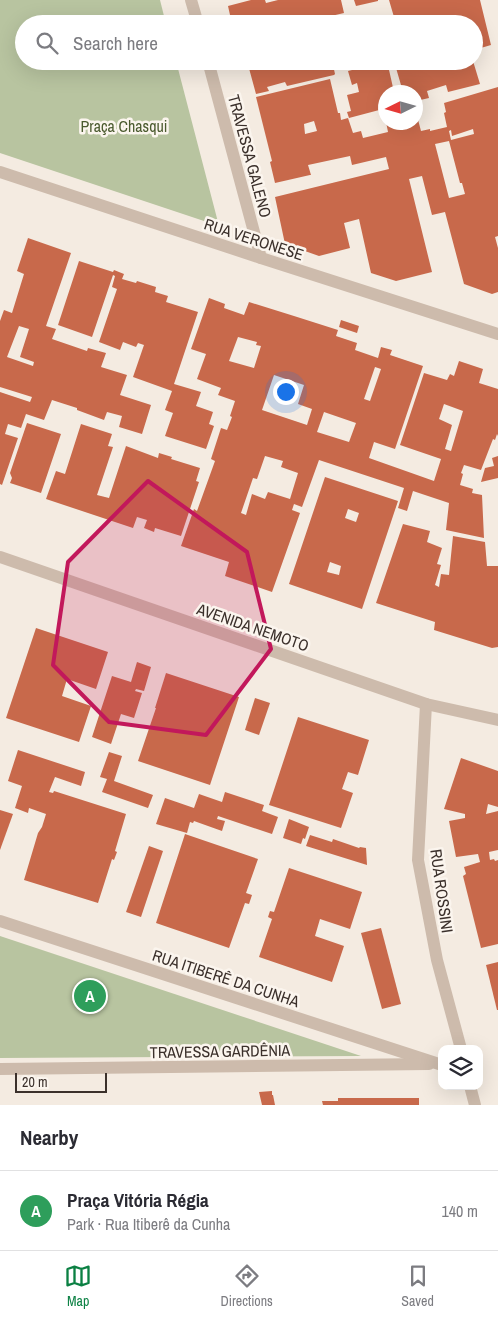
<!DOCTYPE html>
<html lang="en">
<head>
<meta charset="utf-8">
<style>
	:root { --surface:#fff; --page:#f2f2f3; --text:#2b2b33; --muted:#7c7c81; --line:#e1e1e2; --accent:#0b8043 }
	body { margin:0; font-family:"Archivo Narrow",sans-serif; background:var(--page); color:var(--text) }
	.controls { position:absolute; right:15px; bottom:15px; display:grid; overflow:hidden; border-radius:10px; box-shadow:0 5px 20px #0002 }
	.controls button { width:45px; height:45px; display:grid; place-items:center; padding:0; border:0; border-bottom:1px solid var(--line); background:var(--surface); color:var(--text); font:25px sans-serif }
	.compass { position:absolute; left:378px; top:85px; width:45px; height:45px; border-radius:50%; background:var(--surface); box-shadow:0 5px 20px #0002; rotate:265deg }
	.scale { position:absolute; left:15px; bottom:12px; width:92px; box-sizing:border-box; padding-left:5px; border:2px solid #3b302b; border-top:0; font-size:14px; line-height:18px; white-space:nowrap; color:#3b302b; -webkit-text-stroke:4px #fbf5ee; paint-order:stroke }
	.you { position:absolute; left:285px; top:391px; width:18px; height:18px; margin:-12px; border:4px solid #fff; border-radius:50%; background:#1a73e8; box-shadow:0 0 0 8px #1a73e833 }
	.badge { display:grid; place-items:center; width:32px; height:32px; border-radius:50%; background:var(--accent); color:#fff; font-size:16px; font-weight:700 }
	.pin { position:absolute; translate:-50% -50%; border:2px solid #fff; box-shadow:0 1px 5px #0006 }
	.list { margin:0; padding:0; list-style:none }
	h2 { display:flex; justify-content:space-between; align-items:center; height:65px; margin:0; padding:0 20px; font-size:21px }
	h2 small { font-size:16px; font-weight:400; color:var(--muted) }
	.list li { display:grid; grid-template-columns:32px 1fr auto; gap:15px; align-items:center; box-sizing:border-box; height:80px; padding:0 20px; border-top:1px solid var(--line) }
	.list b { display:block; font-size:19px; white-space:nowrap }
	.list p { margin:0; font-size:16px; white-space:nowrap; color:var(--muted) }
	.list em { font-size:16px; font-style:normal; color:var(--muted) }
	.icon { flex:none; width:28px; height:28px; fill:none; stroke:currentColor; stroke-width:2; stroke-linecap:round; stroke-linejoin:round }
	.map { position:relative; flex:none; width:498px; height:1105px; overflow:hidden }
	.search { position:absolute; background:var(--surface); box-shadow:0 5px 20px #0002; left:15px; right:15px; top:15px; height:55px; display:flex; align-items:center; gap:12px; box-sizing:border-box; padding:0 18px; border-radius:28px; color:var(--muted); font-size:19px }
	.sheet { height:145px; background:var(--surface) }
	nav { display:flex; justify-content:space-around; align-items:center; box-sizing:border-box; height:70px; border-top:1px solid var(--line); background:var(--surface); font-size:14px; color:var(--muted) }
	nav a { display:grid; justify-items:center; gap:2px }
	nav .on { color:var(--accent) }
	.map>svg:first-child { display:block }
	.green { fill:#b8c4a0 }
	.building { fill:#c8694b; fill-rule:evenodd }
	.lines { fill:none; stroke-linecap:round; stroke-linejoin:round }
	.street { stroke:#cdbbac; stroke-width:12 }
	.marked { fill:#c2185b; fill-opacity:0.2; stroke:#c2185b; stroke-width:4; stroke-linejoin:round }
	.labels { text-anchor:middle; stroke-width:5; stroke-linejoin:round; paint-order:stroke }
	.park-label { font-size:16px; fill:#4a5a2e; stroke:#fbf5ee }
	.street-label { font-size:16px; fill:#3b302b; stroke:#fbf5ee }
</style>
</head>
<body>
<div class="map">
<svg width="498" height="1105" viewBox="0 0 498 1105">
	<rect width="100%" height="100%" fill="#f4ebe1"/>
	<g class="green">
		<polygon points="0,0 160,0 166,24 24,24 24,61 176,61 219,226 0,153"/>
		<polygon points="0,936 361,1056 0,1058"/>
	</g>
	<g class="building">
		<polygon points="251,0 265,0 266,3 278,0 341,0 344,13 314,20 315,24 232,24 228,6"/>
		<polygon points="354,0 378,0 378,1 356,6"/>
		<polygon points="389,0 480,0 491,45 474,50 474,24 452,24 451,19 431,24 388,24 387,19 394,17"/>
		<polygon points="247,61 337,61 337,64 333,65 335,74 334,75 287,86 285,82 267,87 269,91 256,94"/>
		<polygon points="371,61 387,61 394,92 386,92 386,118 383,109 349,118 347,112 351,111 347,95 359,92 357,83 352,85 348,71 372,65"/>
		<polygon points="394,61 473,61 480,84 448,92 446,85 427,91 429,98 416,101 416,92 403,92"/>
		<path d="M330 79 338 113H340L341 120 348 118 353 133 361 131 363 138 388 132 386 122H416V112L421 131 430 129V131L447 127 444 113 446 112 444 103 498 87V236L495 237 498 248V292L492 294 464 284 445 212 432 215 422 176 409 179 432 272 396 281 371 273 359 219 344 223 350 248 319 256 285 244 275 197 389 169 386 157 352 165 350 156 308 165 311 175H310L275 183 270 162 272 161 256 97ZM314 121 317 131 305 134 304 124ZM473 129 474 134 451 140 449 131 451 130 452 136ZM449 141 460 183H462L465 194 449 198 435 144Z"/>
		<path d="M28 238 71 253 46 326 56 329 52 339 87 351 88 348 106 353 101 367 127 375 120 395 151 405 142 434 119 427 122 416 107 412 104 420 77 410V408L52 400 44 420 26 414 21 428 8 424 5 434 18 438 2 485 0 484V392L30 402 32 397 0 387V321L4 310 12 313 24 274 17 271ZM19 326 29 329 20 357 34 362 33 366 7 357Z"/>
		<polygon points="79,261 113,272 114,270 124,274 122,279 136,283 137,281 156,287 155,292 168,296 166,302 198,312 174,384 201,392 196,406 213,412 209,424 214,426 206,449 165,436 173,413 165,410 172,391 133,377 144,345 138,343 136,347 123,342 120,350 99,342 117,289 112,287 115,276 113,275 92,337 58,325"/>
		<path d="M209 298 225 304 224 308 244 315 249 302 294 316 338 330 336 336 357 343 355 350 378 358 381 347 392 350 390 355 423 366 395 449 374 442 369 458 434 481 441 459 400 445 424 373 447 380 450 374 454 376 459 361 483 369 479 383 498 389V436L497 434 495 440 493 439 481 470 464 465 461 473 463 474 460 485 473 489 472 493 482 495 484 538 446 530 449 503 413 491 407 511 398 508 404 488 319 460 302 507 294 504 292 510 300 513 272 592 225 576 229 562 181 546 194 509 197 511 215 461 211 459 221 428 227 430 232 417 230 416 235 401 218 395 221 388 197 379 206 354 191 349ZM238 337 257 342 256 345 261 346 254 368 229 361ZM375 367 381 369 370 401 364 399ZM274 375 304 385 298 404 312 409 307 425 262 410ZM444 404 463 411 451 451 445 449 452 425 439 419ZM324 412 356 423 349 442 317 432ZM265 456 283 461 281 467 298 473 290 499 268 492 265 499 252 494 246 515 241 513 253 478 257 479Z"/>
		<polygon points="341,320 359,326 357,333 339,327"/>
		<polygon points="27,423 61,434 41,493 10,483 12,478 10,473"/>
		<polygon points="81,424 112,434 108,446 113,447 97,495 109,498 126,446 158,458 159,453 172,457 171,459 200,468 196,481 199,482 181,536 155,528 154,532 144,528 147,520 137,517 133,528 46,499 56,471 65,474"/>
		<polygon points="498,456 498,478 481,482 485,468 494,466 492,458"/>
		<path d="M325 477 398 501 362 609 289 584ZM348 509 359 513 356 522 345 518ZM330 562 341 566 339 575 327 572Z"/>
		<polygon points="403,524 430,531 427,542 442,548 437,564 441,565 435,585 439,587 441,574 449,575 453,536 485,542 487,566 498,566 498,647 492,648 434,630 435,622 376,603"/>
		<polygon points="36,628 108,652 96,689 67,679 62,696 91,706 79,742 6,718"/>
		<polygon points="137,662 151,667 144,691 136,689 135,691 142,693 134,718 121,714 111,744 92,737 112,676 131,682"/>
		<polygon points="166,673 239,697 210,785 138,761 156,708 155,708"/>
		<polygon points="255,698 270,703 259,735 245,730"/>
		<polygon points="298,717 369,740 358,775 348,772 342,789 353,793 341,828 269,805"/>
		<polygon points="18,750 85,772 81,786 55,777 49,792 53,793 54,791 126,814 115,851 117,852 114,860 112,859 98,903 24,880 38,833 42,827 46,814 29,808 28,813 15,808 22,786 8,781"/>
		<polygon points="109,752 122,756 114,781 153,795 148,808 102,792 107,779 100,777"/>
		<polygon points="461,758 498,771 498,807 488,804 486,814 498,811 498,850 489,852 490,860 494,859 495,861 498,860 498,944 481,948 463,876 466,874 464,867 480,862 478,854 456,857 449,821 465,818 465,814 444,809"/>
		<polygon points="225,792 264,805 262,811 278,817 272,834 218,816 217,819 225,821 222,831 194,821 193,823 190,822 187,833 156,824 165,798 194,808 199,794 222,802"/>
		<polygon points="0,810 13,814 0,850"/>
		<polygon points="289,819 309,827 305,839 303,838 301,844 283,838"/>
		<polygon points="185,834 258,859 246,893 252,895 249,904 245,903 229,948 156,923"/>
		<polygon points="310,835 332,842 333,839 359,848 360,847 366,848 367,865 306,846"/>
		<polygon points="149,846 163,851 141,917 126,912"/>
		<polygon points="289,868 362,892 350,929 320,919 315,936 344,946 332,982 259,957 272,919 268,917 270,911 274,912"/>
		<polygon points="381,928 401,1004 382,1009 361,933"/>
		<polygon points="498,962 498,1010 497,1010 486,965"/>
		<polygon points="272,1091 272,1095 273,1095 275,1105 262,1105 259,1092"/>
		<polygon points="338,1098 419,1098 419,1105 323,1105 322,1101 338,1101"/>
	</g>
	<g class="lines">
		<g class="street">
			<polyline points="191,0 198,24"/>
			<polyline points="208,61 261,258"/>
			<polyline points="0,172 261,258 498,334"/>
			<polyline points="0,557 426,704 498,720"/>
			<polyline points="426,704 418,860 437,960 461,1049"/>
			<polyline points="0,921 442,1065"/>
			<polyline points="0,1069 429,1064"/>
			<polyline points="470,1086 475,1105"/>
		</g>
	</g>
	<path class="marked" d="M148 481 247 552 271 649 206 735 109 722 53 665 68 562Z"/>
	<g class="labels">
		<g class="park-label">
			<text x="124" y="132">Praça Chasqui</text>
		</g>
		<g class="street-label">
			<text transform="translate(250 156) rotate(75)" y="6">TRAVESSA GALENO</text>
			<text transform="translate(254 239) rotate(18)" y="6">RUA VERONESE</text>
			<text transform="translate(253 627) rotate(19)" y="6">AVENIDA NEMOTO</text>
			<text transform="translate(442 891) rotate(82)" y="6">RUA ROSSINI</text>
			<text transform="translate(226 978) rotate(18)" y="6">RUA ITIBERÊ DA CUNHA</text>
			<text transform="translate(220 1051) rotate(-1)" y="6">TRAVESSA GARDÊNIA</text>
		</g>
	</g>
</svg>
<div class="controls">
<button><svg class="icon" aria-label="layers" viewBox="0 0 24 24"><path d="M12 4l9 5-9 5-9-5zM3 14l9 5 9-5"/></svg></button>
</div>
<svg class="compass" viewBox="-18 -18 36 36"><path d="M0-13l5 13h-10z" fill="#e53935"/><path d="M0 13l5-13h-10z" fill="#7c7c81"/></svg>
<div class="scale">20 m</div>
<div class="you"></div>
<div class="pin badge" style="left:90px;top:996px;background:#2e9e5b">A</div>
<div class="search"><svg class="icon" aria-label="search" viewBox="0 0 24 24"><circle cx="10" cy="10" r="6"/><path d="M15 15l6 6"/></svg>Search here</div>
</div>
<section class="sheet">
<h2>Nearby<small></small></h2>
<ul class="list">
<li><span class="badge" style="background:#2e9e5b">A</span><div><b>Praça Vitória Régia</b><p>Park · Rua Itiberê da Cunha</p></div><em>140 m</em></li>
</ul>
</section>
<nav>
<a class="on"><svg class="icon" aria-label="map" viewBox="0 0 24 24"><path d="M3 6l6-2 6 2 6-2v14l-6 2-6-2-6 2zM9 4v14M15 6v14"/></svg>Map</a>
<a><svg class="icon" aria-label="directions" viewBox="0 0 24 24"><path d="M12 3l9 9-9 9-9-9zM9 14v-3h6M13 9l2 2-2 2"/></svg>Directions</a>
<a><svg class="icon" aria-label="saved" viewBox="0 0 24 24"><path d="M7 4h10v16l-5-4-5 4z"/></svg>Saved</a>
</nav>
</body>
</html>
